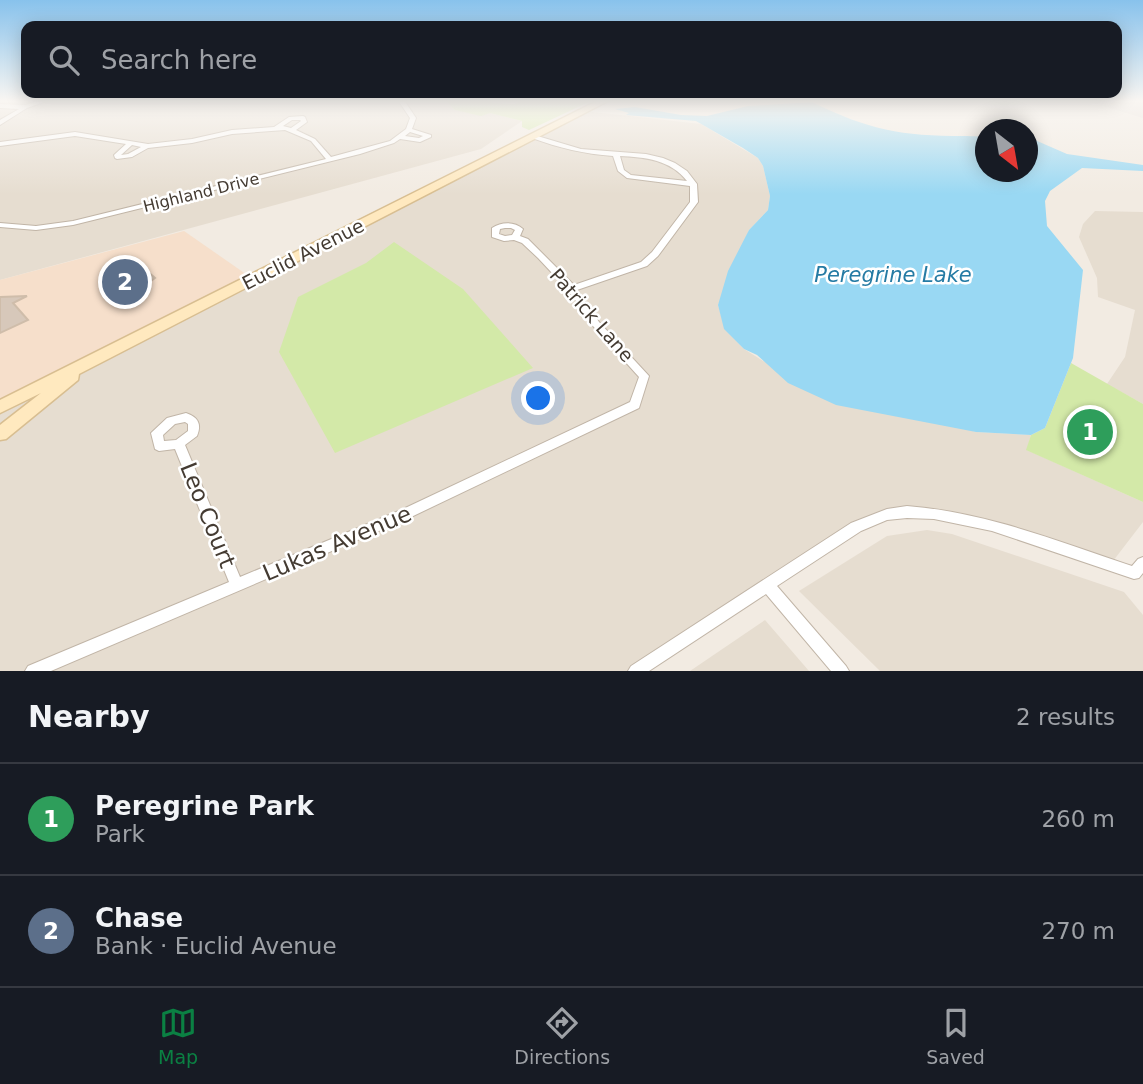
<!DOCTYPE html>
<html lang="en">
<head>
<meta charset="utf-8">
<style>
	:root { --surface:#171b24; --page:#242831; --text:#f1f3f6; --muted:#9ea1a6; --line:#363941; --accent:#0b8043 }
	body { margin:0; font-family:"DejaVu Sans",sans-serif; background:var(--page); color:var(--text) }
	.compass { position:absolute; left:975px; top:119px; width:63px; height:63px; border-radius:50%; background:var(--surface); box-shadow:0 4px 18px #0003; rotate:149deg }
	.you { position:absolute; left:539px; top:399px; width:24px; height:24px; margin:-18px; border:5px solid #fff; border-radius:50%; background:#1a73e8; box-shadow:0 0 0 10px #1a73e833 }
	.badge { display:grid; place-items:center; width:46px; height:46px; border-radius:50%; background:var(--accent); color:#fff; font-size:23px; font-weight:700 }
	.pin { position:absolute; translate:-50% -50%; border:4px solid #fff; box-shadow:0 2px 7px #0006 }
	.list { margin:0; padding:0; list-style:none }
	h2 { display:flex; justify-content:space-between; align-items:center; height:91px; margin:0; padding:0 28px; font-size:30px }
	h2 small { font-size:23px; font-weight:400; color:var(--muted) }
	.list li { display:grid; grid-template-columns:46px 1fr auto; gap:21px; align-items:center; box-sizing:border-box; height:112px; padding:0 28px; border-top:2px solid var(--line) }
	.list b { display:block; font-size:26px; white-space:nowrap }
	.list p { margin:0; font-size:23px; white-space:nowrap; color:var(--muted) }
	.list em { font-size:23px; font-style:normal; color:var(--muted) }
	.icon { flex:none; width:38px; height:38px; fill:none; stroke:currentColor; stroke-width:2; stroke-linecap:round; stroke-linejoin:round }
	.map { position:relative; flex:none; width:1143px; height:671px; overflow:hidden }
	.search { position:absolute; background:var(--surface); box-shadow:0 4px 18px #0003; left:21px; right:21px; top:21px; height:77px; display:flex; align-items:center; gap:18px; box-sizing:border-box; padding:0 24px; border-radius:14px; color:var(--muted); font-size:26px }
	.sheet { height:315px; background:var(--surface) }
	nav { display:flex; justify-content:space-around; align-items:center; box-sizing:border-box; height:98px; border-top:2px solid var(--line); background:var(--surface); font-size:19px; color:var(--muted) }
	nav a { display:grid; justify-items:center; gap:4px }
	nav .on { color:var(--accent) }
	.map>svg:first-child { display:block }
	.residential { fill:#e6ddd0 }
	.commercial { fill:#f6dfcb }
	.industrial { fill:#e4ddd7 }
	.green { fill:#d3e9a8 }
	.water { fill:#99d8f3 }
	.building { fill:#d7c8ba; stroke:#cfbdaa; stroke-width:2 }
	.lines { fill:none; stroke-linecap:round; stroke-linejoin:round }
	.minor-casing { stroke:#c1b5a7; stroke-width:2 }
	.secondary-casing { stroke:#d8be91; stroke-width:3 }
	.minor { fill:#fff; fill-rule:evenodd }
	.secondary { fill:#ffe9bf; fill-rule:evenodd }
	.labels { text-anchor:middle; stroke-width:5; stroke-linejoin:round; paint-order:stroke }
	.far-street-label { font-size:16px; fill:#443b32; stroke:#fff }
	.street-label { font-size:19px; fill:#443b32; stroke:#fff }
	.water-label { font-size:21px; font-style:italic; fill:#257ba4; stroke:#fff }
	.near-street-label { font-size:23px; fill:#443b32; stroke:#fff }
</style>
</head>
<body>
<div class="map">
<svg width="1143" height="671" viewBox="0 0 1143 671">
	<rect width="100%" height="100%" fill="#f2ebe2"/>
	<g class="residential">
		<polygon points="0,100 445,100 455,110 490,113 522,121 481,149 0,280"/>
		<polygon points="584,111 701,124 758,158 763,166 770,196 768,210 749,230 718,305 725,329 744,349 765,362 976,432 1031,435 1027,450 1143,502 1143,522 1110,565 940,515 880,516 636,671 0,671 0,407"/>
		<polygon points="1095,211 1143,212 1143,404 1107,384 1125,357 1135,310 1098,297 1097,278 1079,237 1083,224"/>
		<polygon points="927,530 952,534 1124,592 1143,615 1143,671 880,671 799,591 887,536"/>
		<polygon points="765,620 809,671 690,671"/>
	</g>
	<polygon class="commercial" points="184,231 253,279 0,407 0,280"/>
	<polygon class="industrial" points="1084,100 1143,100 1143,118"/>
	<g class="green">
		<polygon points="445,100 490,100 492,103 515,104 522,100 593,100 529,130 522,127 522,121 490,113 481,116 455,110"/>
		<polygon points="394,242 463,289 533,368 335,453 279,352 298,297 366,263"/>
		<polygon points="1071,363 1143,404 1143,502 1026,450 1031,435 1045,428"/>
	</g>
	<path class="water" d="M812 102C869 130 901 136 964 136 972 136 978 137 985 136L986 172H1028V137L1067 154 1143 165V171L1082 168 1050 191 1045 201 1047 226 1083 270 1073 358 1045 428 1031 435 976 432 836 405 788 383 757 355 744 349 724 329 718 305 728 271 749 230 768 210 770 196 763 166 758 158 743 148 696 121 626 115 629 113 615 109 635 107 681 115 707 116 748 106Z"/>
	<g class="building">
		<polygon points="140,265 155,278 144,286 122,292 106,280"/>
		<polygon points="27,296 13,303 28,320 0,333 0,297"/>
	</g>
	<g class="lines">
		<g class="minor-casing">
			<g id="minor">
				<polygon points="41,100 50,100 27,108 0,125 0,120 19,109 0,108 0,104 25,105"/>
				<path d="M186 100H205C201 103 190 103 186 100Z"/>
				<path d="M398 100H404L416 118 412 129 431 135V137L420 142 400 139 394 143 360 154 73 225 36 230 0 227V223L36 226 73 221 326 159 311 141 285 130 232 134 192 143 148 148 132 157 117 159 115 158 114 155 126 144 75 136 0 146V142L75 132 148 144 192 139 232 130 274 127 289 117 303 116 305 117 307 122 296 130 315 139 331 157 390 141 406 129 410 118ZM292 120H300L301 121 291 128 283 126ZM410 132 423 136 419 138 405 136ZM132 145 141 147 128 154 121 155Z"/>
				<path d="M534 135 581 149 646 154 663 158 675 163 687 171 697 184 698 202 658 256 647 266 577 290 599 322 649 376 639 408 409 518 51 671H25L28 666 229 582 175 449 159 451 155 449 151 433 167 418 186 413C198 417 202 424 197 436L185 445 240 577 401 510 630 402 639 377 593 326 569 291 538 258 522 243 514 240 504 241 492 237V228C501 222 514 221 523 229L520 236 528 239 574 285 641 262 652 252 690 202V186L627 178 618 171 613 156C584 154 559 148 532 138V136ZM620 156C645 157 671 160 687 181L631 175 624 170ZM505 228H511L515 230 512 235 505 236 499 234 500 229ZM185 422 188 424V431L176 440 164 441 163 435 175 424Z"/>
				<path d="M907 506C985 512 1058 541 1132 566L1138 559 1143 557V573L1139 578 1134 579 992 531 934 519 907 518 887 520 861 531 777 586 846 666 849 671H831L766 594 649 671H628L631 666 851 523 887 509Z"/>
			</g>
		</g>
		<g class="secondary-casing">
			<polygon id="secondary" points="599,100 610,100 79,374 78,380 6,439 0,440 0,425 41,393 0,413 0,400"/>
		</g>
		<use href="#minor" class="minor"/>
		<use href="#secondary" class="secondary"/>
	</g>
	<linearGradient id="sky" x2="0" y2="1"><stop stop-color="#88c2ec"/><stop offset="0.52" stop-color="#f9f6f2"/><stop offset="1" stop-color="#f9f6f2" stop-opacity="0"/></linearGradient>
	<rect width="1143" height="194" fill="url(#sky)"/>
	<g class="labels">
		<g class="far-street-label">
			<text transform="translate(201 192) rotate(-14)" y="6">Highland Drive</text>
		</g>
		<g class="street-label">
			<text transform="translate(303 254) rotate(-27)" y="7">Euclid Avenue</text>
			<text transform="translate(592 315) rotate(49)" y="7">Patrick Lane</text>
		</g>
		<g class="water-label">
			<text x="893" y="282">Peregrine Lake</text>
		</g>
		<g class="near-street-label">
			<text transform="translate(208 515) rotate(68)" y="8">Leo Court</text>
			<text transform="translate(337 543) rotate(-23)" y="8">Lukas Avenue</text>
		</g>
	</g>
</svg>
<svg class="compass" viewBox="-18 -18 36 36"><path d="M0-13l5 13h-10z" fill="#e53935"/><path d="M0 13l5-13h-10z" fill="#9ea1a6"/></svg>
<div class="you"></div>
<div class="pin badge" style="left:1090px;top:432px;background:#2e9e5b">1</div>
<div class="pin badge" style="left:125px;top:282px;background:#5c6f8a">2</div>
<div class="search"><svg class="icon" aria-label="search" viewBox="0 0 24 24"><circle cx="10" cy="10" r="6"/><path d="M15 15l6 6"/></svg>Search here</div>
</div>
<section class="sheet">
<h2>Nearby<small>2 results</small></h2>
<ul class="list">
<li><span class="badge" style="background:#2e9e5b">1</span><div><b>Peregrine Park</b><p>Park</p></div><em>260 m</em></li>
<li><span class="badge" style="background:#5c6f8a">2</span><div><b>Chase</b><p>Bank · Euclid Avenue</p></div><em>270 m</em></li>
</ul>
</section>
<nav>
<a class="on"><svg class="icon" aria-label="map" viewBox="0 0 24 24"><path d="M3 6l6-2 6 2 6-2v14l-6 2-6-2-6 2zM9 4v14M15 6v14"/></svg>Map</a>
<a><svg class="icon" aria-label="directions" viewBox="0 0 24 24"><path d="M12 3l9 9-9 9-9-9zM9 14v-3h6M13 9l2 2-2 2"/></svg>Directions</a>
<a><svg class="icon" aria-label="saved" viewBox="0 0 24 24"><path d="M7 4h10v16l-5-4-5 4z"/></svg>Saved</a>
</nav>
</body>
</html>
